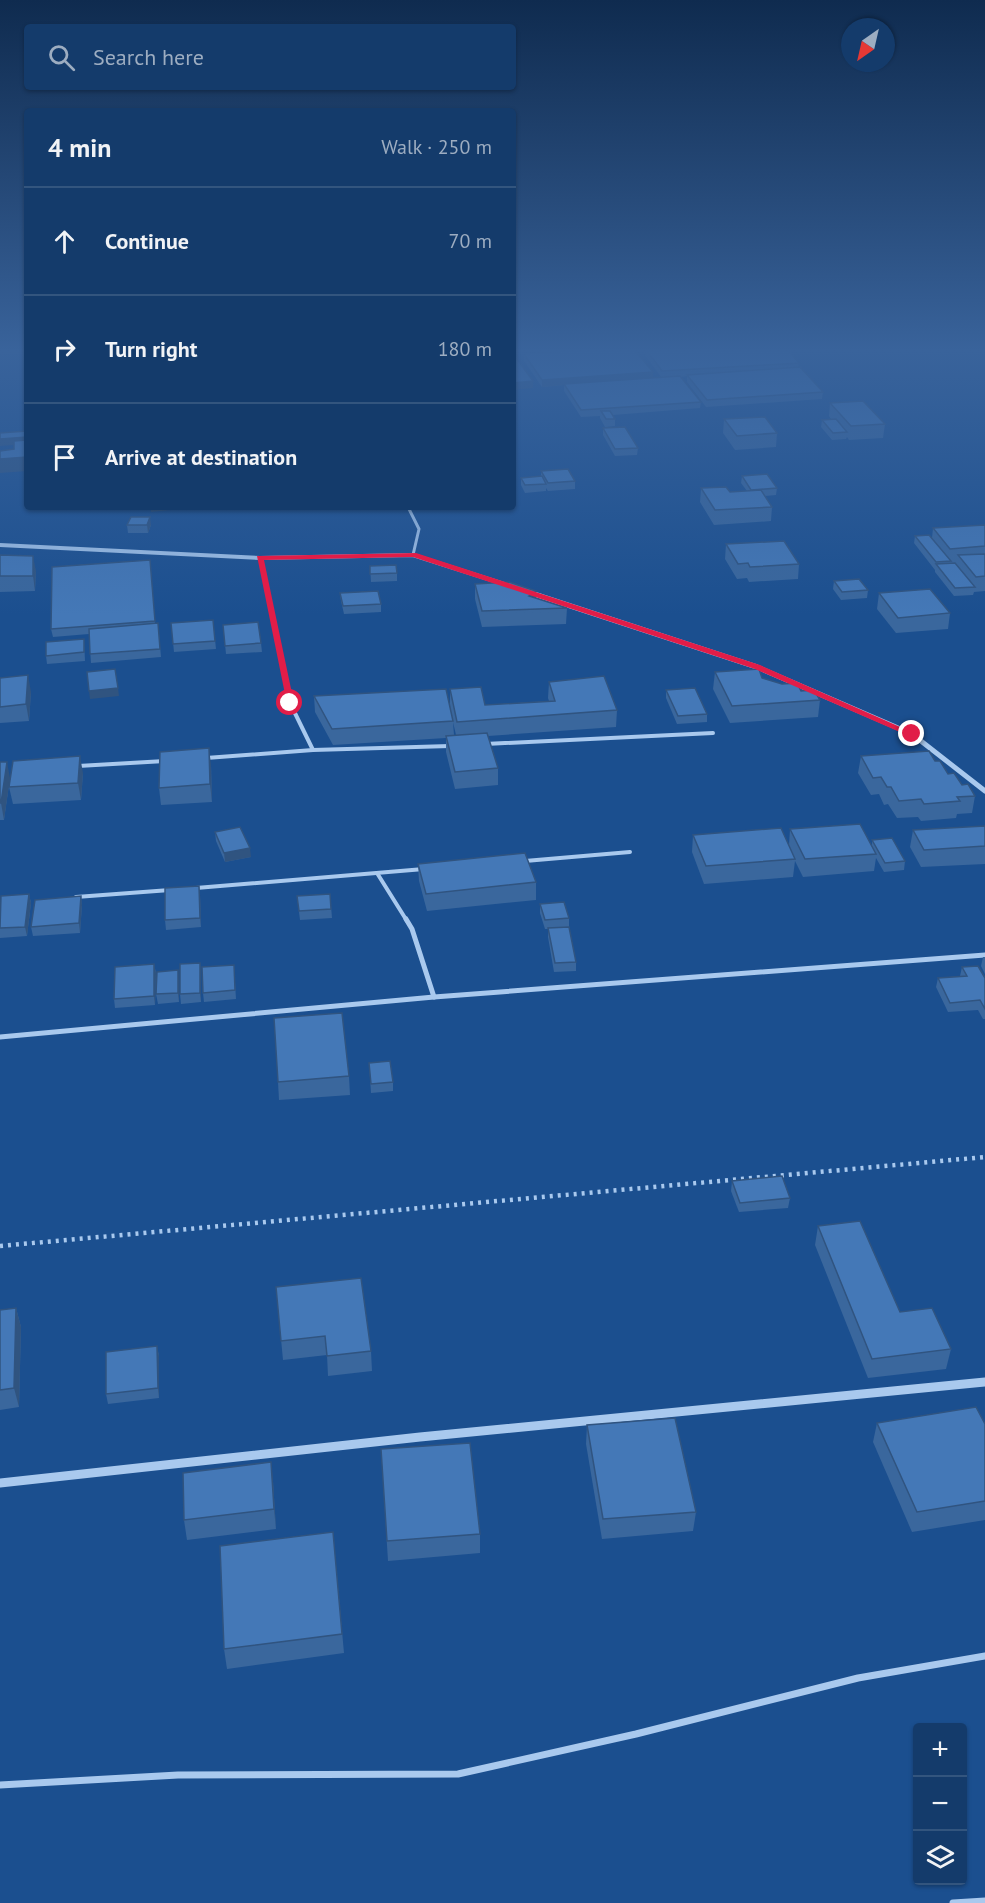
<!DOCTYPE html>
<html lang="en">
<head>
<meta charset="utf-8">
<style>
	:root { --surface:#143b6b; --page:#214673; --text:#f1f3f6; --muted:#9dadc1; --line:#33557e }
	body { margin:0; font-family:"PT Sans",sans-serif; background:var(--page); color:var(--text) }
	.controls { position:absolute; right:18px; bottom:18px; display:grid; overflow:hidden; border-radius:6px; box-shadow:0 2px 4px #0004 }
	.controls button { width:54px; height:54px; display:grid; place-items:center; padding:0; border:0; border-bottom:2px solid var(--line); background:var(--surface); color:var(--text); font:30px sans-serif }
	.compass { position:absolute; left:841px; top:18px; width:54px; height:54px; border-radius:50%; background:var(--surface); box-shadow:0 2px 4px #0004; rotate:214deg }
	.stop { position:absolute; width:18px; height:18px; margin:-14px; border:4px solid #e11d48; border-radius:50%; background:#fff }
	.stop.end { background:#e11d48; border-color:#fff; box-shadow:0 2px 6px #0008 }
	.list { margin:0; padding:0; list-style:none }
	h2 { display:flex; justify-content:space-between; align-items:center; height:78px; margin:0; padding:0 24px; font-size:26px }
	h2 small { font-size:20px; font-weight:400; color:var(--muted) }
	.list li { display:grid; grid-template-columns:39px 1fr auto; gap:18px; align-items:center; box-sizing:border-box; height:108px; padding:0 24px; border-top:2px solid var(--line) }
	.list b { display:block; font-size:22px; white-space:nowrap }
	.list em { font-size:20px; font-style:normal; color:var(--muted) }
	.icon { flex:none; width:33px; height:33px; fill:none; stroke:currentColor; stroke-width:2; stroke-linecap:round; stroke-linejoin:round }
	.map { position:relative; flex:none; width:985px; height:1903px; overflow:hidden }
	.search { position:absolute; background:var(--surface); box-shadow:0 2px 4px #0004; left:24px; top:24px; width:492px; height:66px; display:flex; align-items:center; gap:15px; box-sizing:border-box; padding:0 21px; border-radius:6px; color:var(--muted); font-size:22px }
	.panel { position:absolute; background:var(--surface); box-shadow:0 2px 4px #0004; left:24px; top:108px; width:492px; height:402px; border-radius:6px }
	.map>svg:first-child { display:block }
	.lines { fill:none; stroke-linecap:round; stroke-linejoin:round }
	.path { stroke:#a9c9ee; stroke-width:4.5; stroke-dasharray:3 5; stroke-linecap:butt }
	.lane-far3 { stroke:#a9c9ee; stroke-width:3 }
	.lane-far2 { stroke:#a9c9ee; stroke-width:4 }
	.lane-far1 { stroke:#a9c9ee; stroke-width:5 }
	.lane { stroke:#a9c9ee; stroke-width:7 }
	.street-far2 { stroke:#a9c9ee; stroke-width:4 }
	.street-far1 { stroke:#a9c9ee; stroke-width:5 }
	.street { stroke:#a9c9ee; stroke-width:9 }
	.wall { fill:#3a679d; fill-rule:evenodd }
	.shaded-wall { fill:#305480 }
	.building { fill:#4478b7; stroke:#305480; stroke-width:1.5 }
	.route { fill:#e11d48 }
</style>
</head>
<body>
<div class="map">
<svg width="985" height="1903" viewBox="0 0 985 1903">
	<rect width="100%" height="100%" fill="#1b4f8f"/>
	<g class="lines">
		<polyline class="path" points="0,1246 985,1157"/>
		<g class="lane-far3">
			<polyline points="408,507 419,529 413,555"/>
			<polyline points="260,558 268,596"/>
		</g>
		<g class="lane-far2">
			<polyline points="268,595 290,703 313,750"/>
			<polyline points="485,744 713,733"/>
			<polyline points="206,758 313,750 450,746"/>
			<polyline points="78,766 165,761"/>
			<polyline points="525,861 630,852"/>
			<polyline points="377,873 407,921"/>
			<polyline points="196,888 424,869"/>
			<polyline points="76,897 170,890"/>
		</g>
		<g class="lane-far1">
			<polyline points="406,919 412,929 434,997"/>
			<polyline points="0,1037 434,997 985,955"/>
		</g>
		<g class="lane">
			<polyline points="0,1785 178,1775 458,1774 636,1734 858,1678 985,1656"/>
			<polyline points="953,1903 985,1901"/>
		</g>
		<g class="street-far2">
			<polyline points="0,545 260,558 413,555 504,584"/>
			<polyline points="531,593 541,596"/>
		</g>
		<polyline class="street-far1" points="537,595 757,667 912,734 985,791"/>
		<polyline class="street" points="0,1483 420,1437 985,1382"/>
	</g>
	<g class="wall">
		<polygon points="642,348 786,348 799,363 798,367 823,392 822,399 706,407 687,382 687,376 681,377 701,402 700,408 613,415 615,419 615,426 605,427 600,418 600,416 581,417 564,391 564,385 542,387 524,361 524,354 653,378 661,377 642,351"/>
		<polygon points="830,403 885,424 883,438 849,440 847,437 846,439 832,440 821,427 822,420 831,419 829,416"/>
		<polygon points="724,419 777,433 776,447 735,450 723,433"/>
		<polygon points="603,428 638,448 637,455 615,456 603,435"/>
		<polygon points="541,471 575,481 575,489 548,491 546,488 546,491 525,493 521,485 521,478 541,476"/>
		<polygon points="742,476 777,488 776,495 765,496 772,507 771,521 714,525 700,502 701,488 730,492 747,491 741,483"/>
		<polygon points="127,525 151,525 148,533 128,533"/>
		<polygon points="985,525 985,591 974,592 973,595 954,596 935,572 935,570 914,543 915,536 932,538 933,528"/>
		<polygon points="726,544 799,564 798,579 749,582 747,578 737,579 725,559"/>
		<polygon points="0,555 36,571 35,591 0,592"/>
		<polygon points="150,560 155,623 158,623 161,657 91,663 89,634 53,637 51,629"/>
		<polygon points="370,566 397,573 397,581 371,582"/>
		<polygon points="834,581 868,590 867,598 841,600 833,589"/>
		<polygon points="475,584 536,591 536,598 567,608 566,624 482,627 475,599"/>
		<polygon points="340,593 381,604 381,612 344,614 341,601"/>
		<polygon points="879,593 950,613 948,629 896,633 877,609"/>
		<polygon points="213,620 216,649 174,652 171,623"/>
		<polygon points="223,625 261,643 262,652 226,654"/>
		<polygon points="84,639 85,661 47,664 46,656"/>
		<polygon points="715,672 762,678 801,691 820,700 818,717 730,723 713,689"/>
		<polygon points="0,678 31,692 29,721 0,723"/>
		<path d="M549 682 617 710 616 727 488 736 498 768V785L455 789 446 752V738L333 745 315 712 314 696 450 705V689L485 705 549 701 548 698ZM453 722 456 735H454Z"/>
		<polygon points="666,690 707,714 707,722 677,724 666,698"/>
		<polygon points="861,756 935,761 948,774 975,796 972,813 957,814 956,818 921,821 918,817 897,818 888,804 884,805 879,794 871,795 858,773"/>
		<polygon points="0,762 10,778 4,820 0,820"/>
		<polygon points="211,765 212,802 161,805 159,788"/>
		<polygon points="83,773 81,800 13,804 9,787"/>
		<polygon points="985,826 985,864 921,867 910,847 913,830"/>
		<polygon points="790,829 872,845 872,840 905,861 904,870 884,872 876,858 874,871 803,877 795,861 793,877 704,884 692,852 693,835 789,845"/>
		<polygon points="215,832 251,857 225,862 216,841"/>
		<polygon points="418,864 536,882 536,900 427,911 419,881"/>
		<polygon points="29,894 31,903 27,936 0,938 0,902"/>
		<polygon points="330,894 332,918 300,920 297,896"/>
		<polygon points="200,895 201,927 166,930 165,920"/>
		<polygon points="81,896 82,905 80,933 33,936 31,927"/>
		<polygon points="540,904 569,918 569,927 576,962 576,971 554,972 548,937 548,929 545,929 540,913"/>
		<polygon points="983,957 985,957 985,974 981,966"/>
		<polygon points="200,963 201,972 201,1002 181,1004 180,994"/>
		<polygon points="154,964 156,973 155,1005 115,1008 114,999"/>
		<polygon points="234,965 236,999 204,1002 203,993"/>
		<polygon points="962,967 985,978 985,1019 983,1019 978,1010 948,1012 936,987 938,978 960,976"/>
		<polygon points="179,980 179,1002 158,1004 156,994"/>
		<polygon points="369,1063 393,1082 393,1091 371,1093"/>
		<polygon points="349,1076 350,1095 279,1100 278,1082"/>
		<polygon points="732,1181 790,1198 788,1208 739,1212 731,1191"/>
		<polygon points="818,1226 900,1312 951,1349 946,1369 868,1378 815,1245"/>
		<polygon points="276,1287 371,1351 372,1371 328,1376 327,1355 283,1360"/>
		<polygon points="16,1308 21,1327 19,1407 0,1410 0,1310"/>
		<polygon points="157,1346 159,1356 159,1398 108,1404 106,1394"/>
		<polygon points="877,1423 985,1424 985,1520 912,1532 873,1442"/>
		<polygon points="587,1425 696,1512 693,1531 602,1539 586,1444"/>
		<polygon points="381,1449 480,1534 480,1553 388,1561"/>
		<polygon points="273,1481 276,1529 187,1540 184,1520"/>
		<polygon points="333,1532 344,1653 227,1669 224,1649"/>
	</g>
	<g class="shaded-wall">
		<polygon points="0,348 21,348 21,353 0,355"/>
		<polygon points="653,372 653,378 564,384 564,385 542,387 542,380"/>
		<polygon points="533,381 533,388 513,390 513,383"/>
		<polygon points="27,437 27,444 0,446 0,439"/>
		<polygon points="27,457 27,471 0,473 0,459"/>
		<polygon points="150,507 190,507 190,508 151,512"/>
		<polygon points="150,517 151,525 148,533 147,525"/>
		<polygon points="33,556 36,571 35,591 33,576"/>
		<polygon points="536,591 536,607 529,596"/>
		<polygon points="28,675 31,692 29,721 26,704"/>
		<polygon points="118,688 119,696 90,699 89,691"/>
		<polygon points="209,748 211,765 212,802 210,784"/>
		<polygon points="80,756 83,773 81,800 78,783"/>
		<polygon points="7,762 10,778 4,820 1,803"/>
		<polygon points="250,848 251,857 225,862 224,853"/>
		<polygon points="199,886 200,895 201,927 200,918"/>
		<polygon points="29,894 31,903 27,936 25,927"/>
		<polygon points="81,896 82,905 80,933 79,923"/>
		<polygon points="200,963 201,972 201,1002 200,993"/>
		<polygon points="154,964 156,973 155,1005 154,996"/>
		<polygon points="178,970 179,980 179,1002 178,993"/>
		<polygon points="16,1308 21,1327 19,1407 14,1388"/>
		<polygon points="157,1346 159,1356 159,1398 158,1388"/>
		<polygon points="271,1462 273,1481 276,1529 274,1509"/>
	</g>
	<g class="building">
		<polygon points="606,348 633,348 653,372 542,380 524,354"/>
		<polygon points="645,348 786,348 799,363 662,371"/>
		<polygon points="513,355 514,355 533,381 513,383"/>
		<polygon points="800,367 823,392 707,400 687,375"/>
		<polygon points="680,376 701,402 581,410 564,384"/>
		<polygon points="863,401 885,424 851,426 830,403"/>
		<polygon points="601,411 610,411 615,419 606,419"/>
		<polygon points="765,417 777,433 737,436 724,419"/>
		<polygon points="836,419 847,432 833,433 822,420"/>
		<polygon points="625,427 638,448 615,449 603,428"/>
		<polygon points="27,431 27,437 0,439 0,433"/>
		<polygon points="27,440 27,457 0,459 0,451 14,449 14,441"/>
		<polygon points="568,469 575,481 548,483 541,471"/>
		<polygon points="767,474 777,488 751,490 742,476"/>
		<polygon points="542,476 546,484 525,485 521,478"/>
		<polygon points="726,487 730,492 761,490 772,507 715,510 701,488"/>
		<polygon points="131,517 150,517 147,525 127,525"/>
		<polygon points="985,525 985,546 950,549 933,528"/>
		<polygon points="929,535 951,561 936,562 915,536"/>
		<polygon points="784,541 799,564 750,567 748,563 738,564 726,544"/>
		<polygon points="985,554 985,576 976,577 958,555"/>
		<polygon points="0,555 33,556 33,576 0,576"/>
		<polygon points="150,560 155,621 51,629 52,567"/>
		<polygon points="955,563 975,587 955,588 936,564"/>
		<polygon points="396,565 397,573 370,574 370,566"/>
		<polygon points="859,579 868,590 842,592 834,581"/>
		<polygon points="509,582 536,591 529,596 567,608 482,611 475,584"/>
		<polygon points="930,589 950,613 898,618 879,593"/>
		<polygon points="378,591 381,604 343,606 340,593"/>
		<polygon points="213,620 215,641 173,644 171,623"/>
		<polygon points="258,622 261,643 225,646 223,625"/>
		<polygon points="158,623 160,649 90,654 89,629"/>
		<polygon points="84,639 84,652 46,656 46,642"/>
		<polygon points="115,669 118,688 89,691 87,672"/>
		<polygon points="759,669 762,678 782,684 797,683 801,691 814,690 820,700 732,706 715,672"/>
		<polygon points="28,675 26,704 0,707 0,678"/>
		<polygon points="604,676 617,710 457,722 450,689 481,687 485,705 555,701 549,682"/>
		<polygon points="695,688 707,714 678,716 666,690"/>
		<polygon points="446,689 453,721 332,729 314,696"/>
		<polygon points="487,733 498,768 455,772 446,736"/>
		<polygon points="209,748 210,784 159,788 160,752"/>
		<polygon points="929,751 935,761 940,761 948,774 954,773 962,785 968,784 975,796 957,797 960,801 924,804 921,799 899,801 891,787 887,787 881,777 873,778 861,756"/>
		<polygon points="80,756 78,783 9,787 13,761"/>
		<polygon points="0,762 7,762 1,803 0,803"/>
		<polygon points="860,824 876,854 805,859 790,829"/>
		<polygon points="985,826 985,846 924,850 913,830"/>
		<polygon points="240,827 250,848 224,853 215,832"/>
		<polygon points="781,828 795,859 706,866 693,835"/>
		<polygon points="892,838 905,861 885,863 872,840"/>
		<polygon points="525,853 536,882 426,894 418,864"/>
		<polygon points="199,886 200,918 165,920 165,888"/>
		<polygon points="29,894 25,927 0,928 1,896"/>
		<polygon points="330,894 331,909 299,911 297,896"/>
		<polygon points="81,896 79,923 31,927 35,900"/>
		<polygon points="564,902 569,918 545,920 540,904"/>
		<polygon points="569,927 576,962 555,963 548,928"/>
		<polygon points="200,963 200,993 180,994 180,964"/>
		<polygon points="154,964 154,996 114,999 115,967"/>
		<polygon points="234,965 235,990 203,993 202,967"/>
		<polygon points="978,966 985,978 985,1009 980,1000 950,1003 938,978 967,976 962,967"/>
		<polygon points="178,970 178,993 156,994 157,972"/>
		<polygon points="342,1013 349,1076 278,1082 274,1018"/>
		<polygon points="390,1061 393,1082 371,1084 369,1063"/>
		<polygon points="782,1176 790,1198 740,1203 732,1181"/>
		<polygon points="860,1221 900,1312 932,1308 951,1349 872,1359 818,1226"/>
		<polygon points="361,1278 371,1351 327,1356 325,1336 281,1341 276,1287"/>
		<polygon points="16,1308 14,1388 0,1390 0,1310"/>
		<polygon points="157,1346 158,1388 106,1394 106,1352"/>
		<polygon points="976,1407 985,1424 985,1501 917,1512 877,1423"/>
		<polygon points="675,1418 696,1512 603,1519 587,1425"/>
		<polygon points="470,1443 480,1534 387,1541 381,1449"/>
		<polygon points="271,1462 274,1509 184,1520 183,1473"/>
		<polygon points="333,1532 342,1634 224,1649 220,1546"/>
	</g>
	<linearGradient id="sky" x2="0" y2="1"><stop stop-color="#0f2b4f"/><stop offset="0.57" stop-color="#39639b"/><stop offset="1" stop-color="#39639b" stop-opacity="0"/></linearGradient>
	<rect width="985" height="615" fill="url(#sky)"/>
	<polygon class="route" points="416,553 760,665 916,734 909,736 755,669 413,557 264,560 294,703 287,704 257,556"/>
</svg>
<div class="controls">
<button>+</button>
<button>−</button>
<button><svg class="icon" aria-label="layers" viewBox="0 0 24 24"><path d="M12 4l9 5-9 5-9-5zM3 14l9 5 9-5"/></svg></button>
</div>
<svg class="compass" viewBox="-18 -18 36 36"><path d="M0-13l5 13h-10z" fill="#e53935"/><path d="M0 13l5-13h-10z" fill="#9dadc1"/></svg>
<div class="stop" style="left:290px;top:703px"></div>
<div class="stop end" style="left:912px;top:734px"></div>
<div class="search"><svg class="icon" aria-label="search" viewBox="0 0 24 24"><circle cx="10" cy="10" r="6"/><path d="M15 15l6 6"/></svg>Search here</div>
<section class="panel">
<h2>4 min<small>Walk · 250 m</small></h2>
<ul class="list">
<li><svg class="icon" aria-label="ahead" viewBox="0 0 24 24"><path d="M12 20V5M6 11l6-6 6 6"/></svg><div><b>Continue</b></div><em>70 m</em></li>
<li><svg class="icon" aria-label="right" viewBox="0 0 24 24"><path d="M7 20v-9h11M14 6l5 5-5 5"/></svg><div><b>Turn right</b></div><em>180 m</em></li>
<li><svg class="icon" aria-label="arrive" viewBox="0 0 24 24"><path d="M6 21V4h12l-3 4 3 4H6"/></svg><div><b>Arrive at destination</b></div></li>
</ul>
</section>
</div>
</body>
</html>
